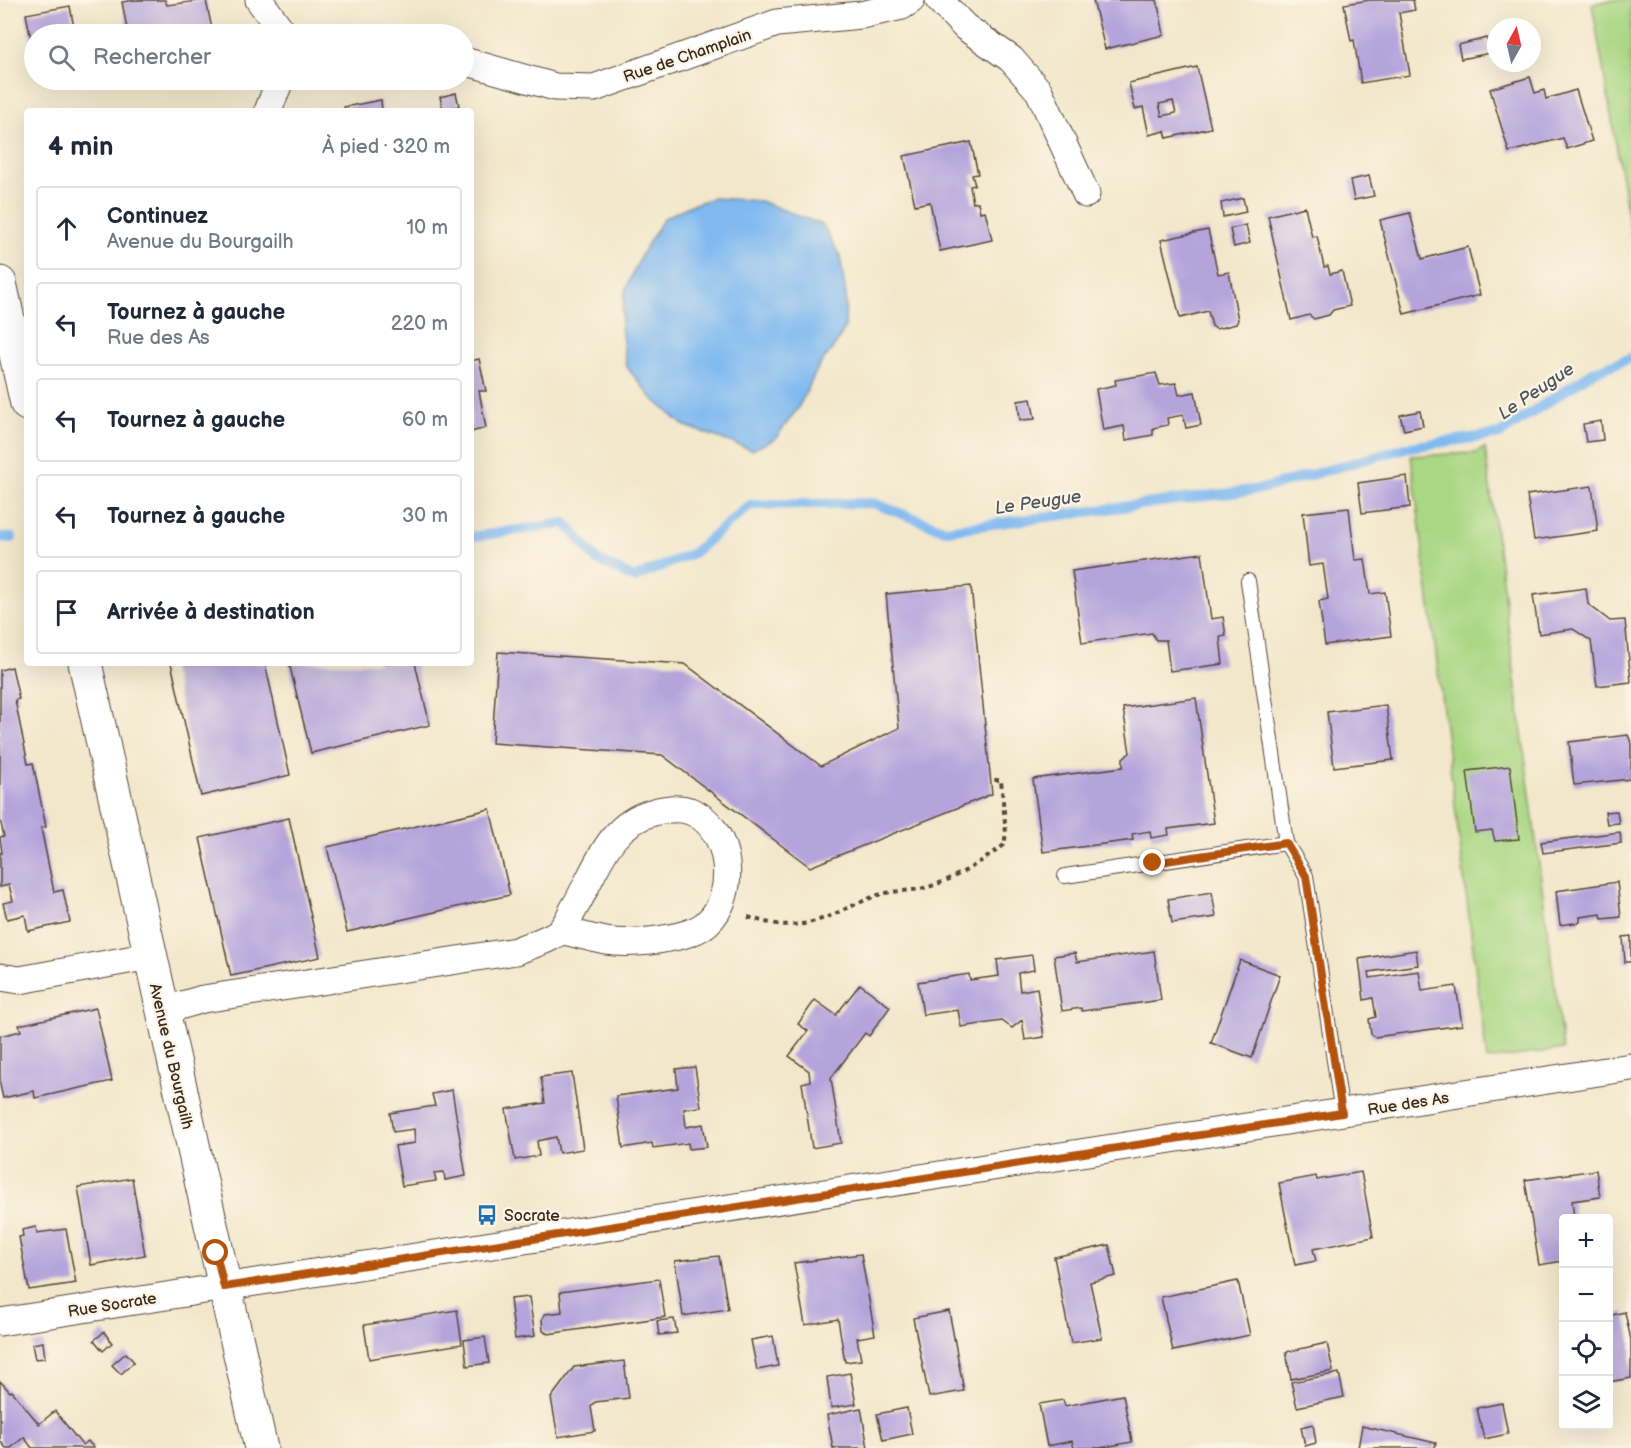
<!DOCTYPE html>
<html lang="fr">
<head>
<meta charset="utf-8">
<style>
	:root { --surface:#fff; --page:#f2f2f3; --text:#1f2937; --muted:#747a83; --line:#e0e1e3 }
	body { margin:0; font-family:"Balsamiq Sans",sans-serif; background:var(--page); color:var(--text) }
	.controls { position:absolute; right:18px; bottom:18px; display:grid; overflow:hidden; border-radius:6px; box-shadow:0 6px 24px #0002 }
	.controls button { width:54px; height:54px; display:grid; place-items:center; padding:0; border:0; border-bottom:2px solid var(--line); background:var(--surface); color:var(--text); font:30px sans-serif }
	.compass { position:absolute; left:1487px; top:18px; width:54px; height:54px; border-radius:50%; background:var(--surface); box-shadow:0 6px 24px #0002; rotate:8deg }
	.stop { position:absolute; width:18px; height:18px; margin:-14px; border:4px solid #b45309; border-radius:50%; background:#fff }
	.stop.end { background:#b45309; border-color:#fff; box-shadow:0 2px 6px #0008 }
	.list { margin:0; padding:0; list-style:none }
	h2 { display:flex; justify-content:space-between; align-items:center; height:78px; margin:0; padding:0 24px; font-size:26px }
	h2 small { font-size:20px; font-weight:400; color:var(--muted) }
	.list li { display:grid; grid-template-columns:39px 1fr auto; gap:18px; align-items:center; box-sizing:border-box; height:84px; margin:0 12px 12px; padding:0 12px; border:2px solid var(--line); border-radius:6px }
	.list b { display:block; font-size:22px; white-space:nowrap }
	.list p { margin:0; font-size:20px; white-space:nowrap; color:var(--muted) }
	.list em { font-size:20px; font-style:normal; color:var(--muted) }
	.icon { flex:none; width:33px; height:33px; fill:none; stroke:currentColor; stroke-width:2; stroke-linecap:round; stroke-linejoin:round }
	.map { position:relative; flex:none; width:1631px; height:1448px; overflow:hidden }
	.search { position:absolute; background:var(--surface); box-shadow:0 6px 24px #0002; left:24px; top:24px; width:450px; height:66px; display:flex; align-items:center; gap:15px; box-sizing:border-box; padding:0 21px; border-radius:33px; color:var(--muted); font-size:22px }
	.panel { position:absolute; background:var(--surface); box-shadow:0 6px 24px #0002; left:24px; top:108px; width:450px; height:558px; border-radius:6px }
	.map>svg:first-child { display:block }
	.green { fill:#aad784; stroke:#728051; stroke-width:1.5 }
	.water { fill:#7fb9f0; stroke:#5d7287; stroke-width:1.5 }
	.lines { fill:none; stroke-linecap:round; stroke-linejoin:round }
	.stream { stroke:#7fb9f0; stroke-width:10 }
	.building { fill:#b5a4dc; fill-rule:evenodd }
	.service-casing { stroke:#564638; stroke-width:16 }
	.minor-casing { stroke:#564638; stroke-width:29 }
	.secondary-casing { stroke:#564638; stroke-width:35 }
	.path { stroke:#564638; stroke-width:4; stroke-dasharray:4.5 4.5; stroke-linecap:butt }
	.service { stroke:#fff; stroke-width:14 }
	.minor { stroke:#fff; stroke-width:27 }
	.secondary { stroke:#fff; stroke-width:33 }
	.route { stroke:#b45309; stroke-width:8 }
	.labels { text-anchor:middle; stroke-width:4.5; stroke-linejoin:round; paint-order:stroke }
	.street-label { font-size:16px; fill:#3b2a1e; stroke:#fcf5e5 }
	.poi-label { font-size:16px; fill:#3b2a1e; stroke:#fcf5e5; text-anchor:start }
	.water-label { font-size:18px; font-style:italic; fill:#4f555d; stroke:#fcf5e5 }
</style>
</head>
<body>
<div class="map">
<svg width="1631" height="1448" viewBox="0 0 1631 1448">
	<rect width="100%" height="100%" fill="#fcf5e5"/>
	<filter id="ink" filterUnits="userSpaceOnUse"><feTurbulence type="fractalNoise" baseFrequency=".0167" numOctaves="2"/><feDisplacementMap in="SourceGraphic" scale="12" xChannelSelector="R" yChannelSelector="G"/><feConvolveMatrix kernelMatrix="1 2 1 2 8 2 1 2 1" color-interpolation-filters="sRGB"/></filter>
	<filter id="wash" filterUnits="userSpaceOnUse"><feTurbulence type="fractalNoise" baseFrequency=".008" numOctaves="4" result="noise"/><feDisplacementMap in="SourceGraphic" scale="24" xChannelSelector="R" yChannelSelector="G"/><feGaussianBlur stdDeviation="1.35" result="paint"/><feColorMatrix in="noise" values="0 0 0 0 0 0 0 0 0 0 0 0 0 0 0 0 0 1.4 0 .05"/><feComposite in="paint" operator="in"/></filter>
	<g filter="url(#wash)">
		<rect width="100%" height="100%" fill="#f2e7cb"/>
		<g class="green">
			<polygon points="1610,0 1631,0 1631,232 1592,4"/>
			<polygon points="1485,448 1563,1049 1487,1060 1411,456 1475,453"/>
		</g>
		<polygon class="water" points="714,198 760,201 823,225 840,256 846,295 845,327 836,344 819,366 798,408 775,439 752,450 683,425 651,397 626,366 621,326 625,291 642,253 664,218 691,205"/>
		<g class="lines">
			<g class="stream">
				<polyline points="0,537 12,538"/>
				<polyline points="471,537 565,523 597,560 634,578 693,553 750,505 873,503 946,530 1261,489 1409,447 1500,434 1593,372 1631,358"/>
			</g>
		</g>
		<g id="blocks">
			<g class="building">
				<polygon points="135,0 165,0 167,5 206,0 213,34 128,34 122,2"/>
				<polygon points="1093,0 1157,0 1164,35 1105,49"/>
				<polygon points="1370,0 1413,0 1415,10 1399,13 1410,75 1361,83 1354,40 1351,41 1344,4"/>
				<polygon points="70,6 75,34 34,34 33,49 26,14"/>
				<polygon points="1487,38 1490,53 1461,59 1458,45"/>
				<path d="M1197 67 1211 128 1167 138 1165 131 1149 135 1143 107 1135 109 1129 83ZM1173 101 1176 113 1162 116 1159 104Z"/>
				<polygon points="1530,77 1535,93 1544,90 1546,99 1576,90 1592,141 1567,149 1563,138 1509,152 1490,89"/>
				<polygon points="456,93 459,106 443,110 440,97"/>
				<polygon points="381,100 382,111 345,111 344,107"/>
				<polygon points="971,142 978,174 972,175 975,185 970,186 973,203 978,202 980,212 985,211 992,240 940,251 930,202 915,205 904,156"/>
				<polygon points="1369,176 1374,196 1354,200 1350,180"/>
				<polygon points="1243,198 1246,212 1223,217 1221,203"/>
				<polygon points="1305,207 1312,237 1317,236 1324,267 1328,266 1330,274 1342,271 1350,306 1333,310 1329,315 1314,319 1309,315 1291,320 1268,216"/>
				<polygon points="1410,213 1422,259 1468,247 1480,295 1404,314 1380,220"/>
				<polygon points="1246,225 1250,243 1234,247 1230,229"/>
				<polygon points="1208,230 1218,274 1229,272 1238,320 1236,324 1216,329 1212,326 1208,311 1180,318 1161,240"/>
				<polygon points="479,359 486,391 479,391 486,428 471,432 471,361"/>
				<polygon points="1156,373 1160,385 1176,383 1179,395 1195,392 1201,425 1186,428 1183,415 1167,418 1168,425 1153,428 1153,435 1126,440 1124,426 1103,430 1096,389 1116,385 1115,380"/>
				<polygon points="1031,399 1035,419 1020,420 1018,401"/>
				<polygon points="1420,411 1423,426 1404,430 1400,415"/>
				<polygon points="1601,421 1603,440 1586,442 1583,424"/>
				<polygon points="1407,476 1410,507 1362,513 1358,483"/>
				<polygon points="1592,486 1598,531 1534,540 1527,495"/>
				<polygon points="1349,508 1355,560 1365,559 1370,594 1385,592 1391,636 1325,645 1319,601 1328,599 1323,564 1309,566 1303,513"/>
				<polygon points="1202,553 1211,619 1223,617 1226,636 1220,637 1223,664 1170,671 1166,640 1156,640 1152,633 1082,643 1072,571"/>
				<polygon points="971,586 992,794 810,867 662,755 492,743 498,652 685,664 821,766 899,728 886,594"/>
				<polygon points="1586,588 1588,604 1610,621 1625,620 1631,682 1597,686 1591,641 1573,629 1539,634 1533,595"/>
				<polygon points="171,663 265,663 290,775 201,796"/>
				<polygon points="289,663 415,663 430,725 311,753"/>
				<polygon points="12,667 19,699 15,700 28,764 33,763 46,827 41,828 54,892 63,890 70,922 28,931 25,915 7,919 3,903 13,901 9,885 0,887 0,853 2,853 0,837 4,836 0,820 0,670"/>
				<polygon points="1196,698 1214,823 1168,829 1169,835 1151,838 1150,831 1132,834 1133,840 1043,852 1033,779 1123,767 1123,758 1130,753 1123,708"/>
				<polygon points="1386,705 1393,760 1334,767 1327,712"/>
				<polygon points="1628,735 1631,743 1631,779 1574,785 1569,742"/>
				<polygon points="1510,766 1519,839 1495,841 1492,830 1475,832 1467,771"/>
				<polygon points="490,809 510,895 347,932 327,847"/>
				<polygon points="1617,811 1619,823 1607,824 1605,812"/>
				<polygon points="289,818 320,957 231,976 200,838"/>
				<polygon points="1620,832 1621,843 1543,853 1541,842"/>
				<polygon points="1617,882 1621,917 1602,919 1601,914 1580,917 1580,922 1560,925 1556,891"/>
				<polygon points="1212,892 1216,917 1172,923 1168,899"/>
				<polygon points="1631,936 1631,962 1625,962 1623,937"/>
				<polygon points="1416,950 1418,965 1369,972 1370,978 1419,971 1422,991 1456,986 1462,1025 1375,1037 1371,1034 1369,1019 1376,1017 1373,998 1364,1000 1359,959"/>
				<polygon points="1154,951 1161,1000 1082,1011 1081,1008 1062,1011 1054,956 1075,953 1077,962"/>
				<polygon points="1032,955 1034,970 1018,973 1020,991 1037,988 1044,1037 1025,1040 1022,1020 1012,1028 1002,1021 961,1027 958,1010 923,1015 918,982 969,974 970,980 999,976 997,960"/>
				<polygon points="1240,960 1280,975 1252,1058 1211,1043"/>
				<polygon points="860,984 890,1007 869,1036 865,1033 831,1078 841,1143 812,1148 802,1083 810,1081 809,1071 789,1056 808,1031 798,1024 815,1000 836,1015"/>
				<polygon points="96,1008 112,1081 35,1098 34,1091 3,1098 0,1085 0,1036 21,1031 19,1025"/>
				<polygon points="695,1067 701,1107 684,1109 686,1127 703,1124 707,1147 689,1149 688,1143 653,1148 652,1143 623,1148 616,1096 678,1088 676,1069"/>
				<polygon points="572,1073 583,1149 559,1153 556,1137 537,1141 539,1156 515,1160 506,1109 545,1103 541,1077"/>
				<polygon points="452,1090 466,1176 445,1180 444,1172 434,1173 436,1181 402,1186 395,1146 415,1143 414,1129 393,1132 390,1113 435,1106 432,1094"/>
				<polygon points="1596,1170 1600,1197 1572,1201 1574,1218 1563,1218 1563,1261 1539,1265 1525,1180"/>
				<polygon points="1361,1172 1373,1237 1313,1249 1316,1261 1295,1265 1279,1183 1316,1176 1317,1180"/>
				<polygon points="132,1178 145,1255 91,1265 78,1187"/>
				<polygon points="36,1227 37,1233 66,1229 76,1283 29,1290 19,1237 23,1236 22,1230"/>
				<polygon points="1109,1245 1116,1276 1090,1282 1102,1338 1071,1343 1054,1257"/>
				<polygon points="861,1254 875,1335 857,1338 861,1360 845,1362 838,1319 805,1325 794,1263"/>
				<polygon points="719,1256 728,1309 683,1316 675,1261"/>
				<polygon points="659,1279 665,1317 548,1334 543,1331 542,1319 545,1314 562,1312 560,1292"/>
				<polygon points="1238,1281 1250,1335 1173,1351 1161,1297"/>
				<polygon points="529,1297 535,1336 515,1339 510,1299"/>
				<polygon points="457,1310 462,1344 369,1359 364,1325"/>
				<polygon points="949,1311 964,1391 929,1397 913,1318"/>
				<polygon points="1625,1312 1631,1340 1631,1378 1608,1382 1608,1316"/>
				<polygon points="674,1319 677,1333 659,1335 657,1321"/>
				<polygon points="104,1332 112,1343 103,1351 94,1340"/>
				<polygon points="773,1336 778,1366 757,1370 751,1340"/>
				<polygon points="485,1337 489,1363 467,1366 464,1340"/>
				<polygon points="43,1342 45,1358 35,1359 32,1344"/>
				<polygon points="1327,1343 1333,1371 1291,1379 1286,1352"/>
				<polygon points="126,1353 134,1362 121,1374 112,1365"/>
				<polygon points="624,1361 629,1398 595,1402 591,1407 595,1431 558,1437 551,1398 574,1367"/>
				<polygon points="850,1373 856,1404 831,1408 827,1377"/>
				<polygon points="1339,1373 1344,1397 1297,1407 1291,1382"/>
				<polygon points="0,1381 10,1392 12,1391 39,1424 55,1411 82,1445 88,1441 94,1448 32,1448 24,1437 11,1448 6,1448 0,1441"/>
				<polygon points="1123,1395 1132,1442 1100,1448 1074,1448 1072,1441 1047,1446 1039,1404 1063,1400 1065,1406"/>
				<polygon points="1502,1403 1508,1434 1484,1439 1477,1408"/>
				<polygon points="861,1408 868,1448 833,1448 827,1415"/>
				<polygon points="907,1408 912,1434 883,1440 877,1414"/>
				<polygon points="1313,1424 1316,1443 1305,1446 1301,1427"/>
				<polygon points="1362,1426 1436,1443 1435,1448 1358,1448"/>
			</g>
		</g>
	</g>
	<g filter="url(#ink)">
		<use href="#blocks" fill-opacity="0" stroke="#564638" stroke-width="1.5"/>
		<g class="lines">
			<g class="service-casing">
				<g id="service">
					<polyline points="1248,581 1286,843 1306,876 1342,1113"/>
					<polyline points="1065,876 1286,843"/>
				</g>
			</g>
			<g class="minor-casing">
				<g id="minor">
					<polyline points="259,0 284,34"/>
					<polyline points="939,0 965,27 1011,59 1039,91 1086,194"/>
					<polyline points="464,61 555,87 594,88 777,23 861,15 902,6 911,0"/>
					<polyline points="268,111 280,80"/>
					<polyline points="0,977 20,980 150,956"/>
					<path d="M162 1011 203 999 516 951C529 945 551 940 561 930 566 925 570 916 573 910 596 873 606 824 654 812 665 809 678 807 690 811 731 826 739 895 707 923 689 940 629 945 606 941 591 938 576 934 561 930"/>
					<polyline points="0,1322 1631,1067"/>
				</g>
			</g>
			<g class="secondary-casing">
				<g id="secondary">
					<polyline points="0,283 27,404"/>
					<polyline points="85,663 261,1448"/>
				</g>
			</g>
			<path class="path" d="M748 917C808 937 825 915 878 895 893 890 912 892 928 887 951 881 985 860 1004 845L1006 833 1001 780H991"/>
			<use href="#service" class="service"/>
			<use href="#minor" class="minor"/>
			<use href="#secondary" class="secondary"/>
		</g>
	</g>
	<g class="lines" filter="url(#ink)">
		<polyline class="route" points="216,1253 224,1287 1342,1113 1306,876 1286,843 1153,863"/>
	</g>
	<defs>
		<g id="bus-bare" transform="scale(1.62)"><path d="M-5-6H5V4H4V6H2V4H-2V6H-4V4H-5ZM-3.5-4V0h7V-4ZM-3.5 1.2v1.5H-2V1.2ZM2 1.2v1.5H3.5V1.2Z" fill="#1f6fb2" stroke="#fcf5e5" stroke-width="2.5" paint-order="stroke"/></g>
	</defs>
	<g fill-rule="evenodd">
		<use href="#bus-bare" x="487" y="1215"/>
	</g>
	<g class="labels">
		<g class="street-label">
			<text transform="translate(687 55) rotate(-19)" y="6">Rue de Champlain</text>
			<text transform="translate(172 1056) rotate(77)" y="6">Avenue du Bourgailh</text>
			<text transform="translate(1408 1103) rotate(-9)" y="6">Rue des As</text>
			<text transform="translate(112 1304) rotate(-9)" y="6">Rue Socrate</text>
		</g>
		<g class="poi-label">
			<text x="504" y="1221">Socrate</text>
		</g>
		<g class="water-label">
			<text transform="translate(1536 391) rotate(-34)" y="6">Le Peugue</text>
			<text transform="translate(1038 502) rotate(-8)" y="6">Le Peugue</text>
		</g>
	</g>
</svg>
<div class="controls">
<button>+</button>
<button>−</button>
<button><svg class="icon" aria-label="locate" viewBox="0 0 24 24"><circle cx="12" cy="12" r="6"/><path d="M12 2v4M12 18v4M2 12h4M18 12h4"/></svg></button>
<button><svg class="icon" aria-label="layers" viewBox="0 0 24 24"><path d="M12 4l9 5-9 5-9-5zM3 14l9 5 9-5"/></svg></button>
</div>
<svg class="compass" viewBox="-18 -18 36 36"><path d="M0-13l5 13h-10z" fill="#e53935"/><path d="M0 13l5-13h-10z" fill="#747a83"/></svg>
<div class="stop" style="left:216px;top:1253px"></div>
<div class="stop end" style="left:1153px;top:863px"></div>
<div class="search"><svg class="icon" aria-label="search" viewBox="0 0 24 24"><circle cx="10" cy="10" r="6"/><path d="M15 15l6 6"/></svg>Rechercher</div>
<section class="panel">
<h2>4 min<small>À pied · 320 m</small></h2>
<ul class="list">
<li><svg class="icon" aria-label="ahead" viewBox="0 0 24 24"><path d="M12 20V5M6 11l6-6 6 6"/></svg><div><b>Continuez</b><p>Avenue du Bourgailh</p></div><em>10 m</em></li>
<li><svg class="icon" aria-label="left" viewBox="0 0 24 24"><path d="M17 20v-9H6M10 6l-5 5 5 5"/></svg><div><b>Tournez à gauche</b><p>Rue des As</p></div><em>220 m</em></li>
<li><svg class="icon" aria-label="left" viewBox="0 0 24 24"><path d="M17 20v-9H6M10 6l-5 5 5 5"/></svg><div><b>Tournez à gauche</b></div><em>60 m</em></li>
<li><svg class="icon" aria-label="left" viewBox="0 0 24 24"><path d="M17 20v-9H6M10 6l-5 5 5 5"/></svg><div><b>Tournez à gauche</b></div><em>30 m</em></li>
<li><svg class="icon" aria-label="arrive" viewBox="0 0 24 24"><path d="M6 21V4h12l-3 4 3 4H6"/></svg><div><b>Arrivée à destination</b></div></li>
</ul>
</section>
</div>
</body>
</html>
